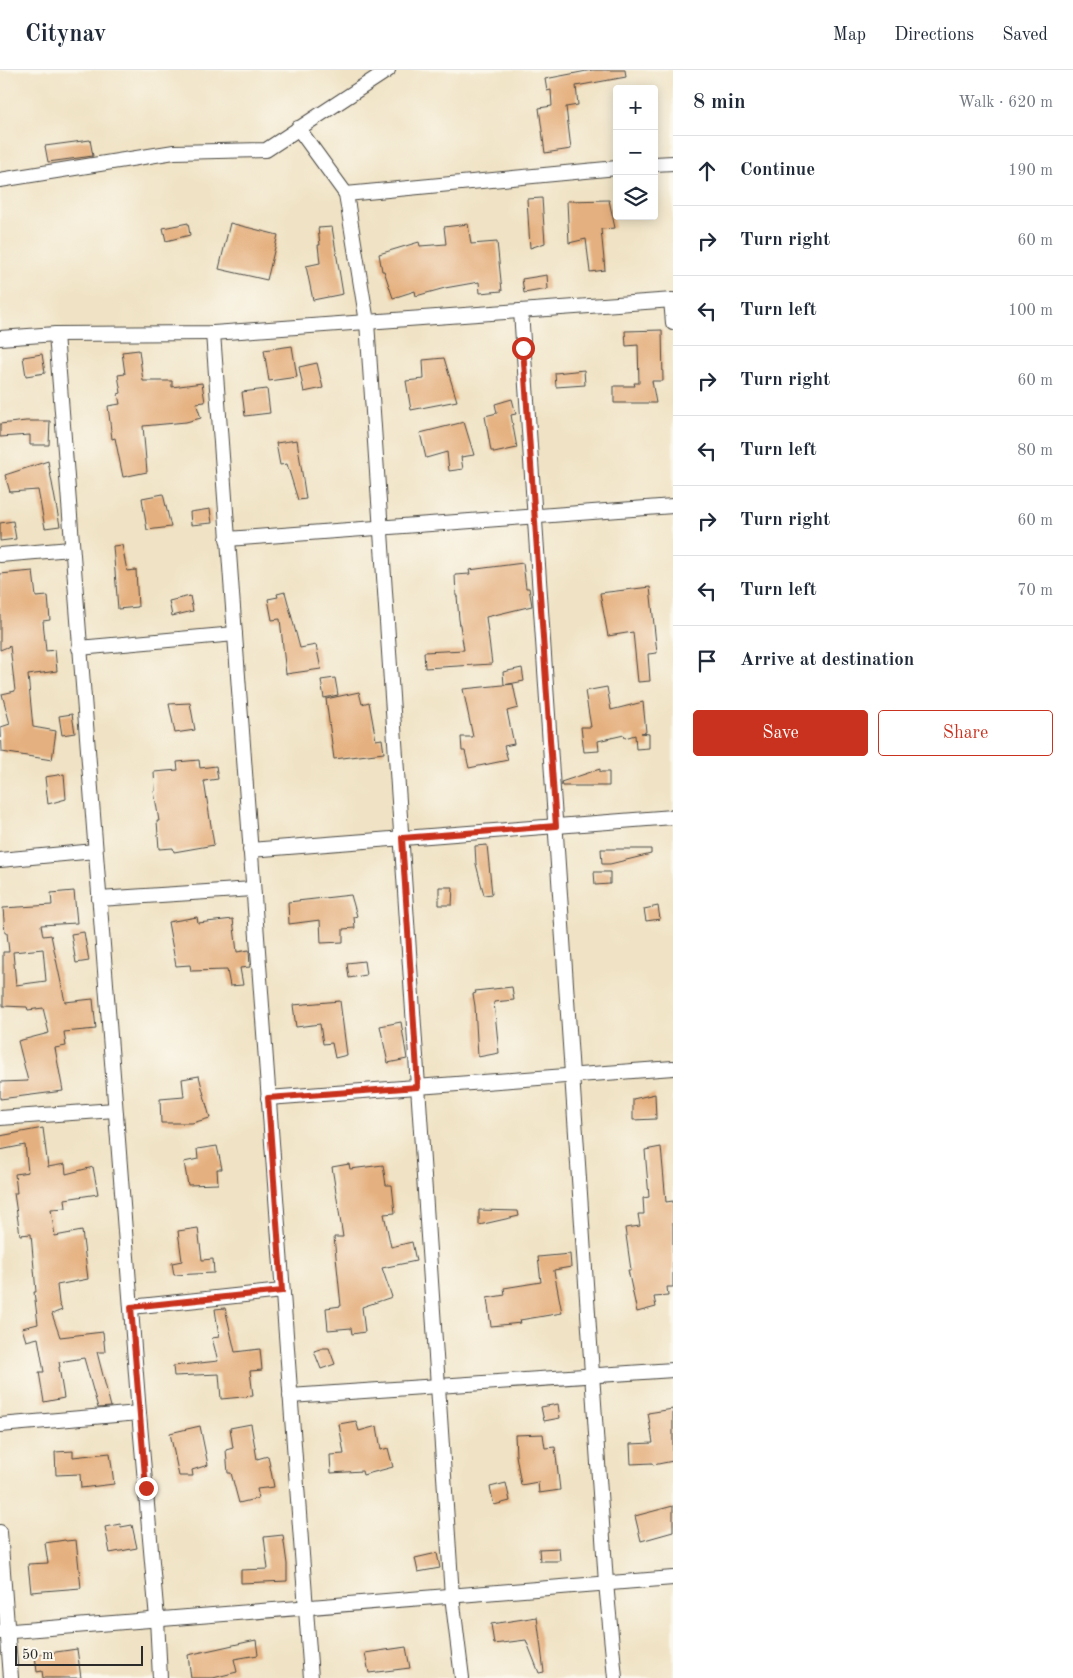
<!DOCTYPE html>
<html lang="en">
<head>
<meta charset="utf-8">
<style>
	:root { --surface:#fff; --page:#f2f2f3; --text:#1f2937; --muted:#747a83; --line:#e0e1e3; --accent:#c8321e }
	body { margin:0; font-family:"Old Standard TT",serif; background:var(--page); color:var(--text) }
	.controls { position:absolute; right:15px; top:15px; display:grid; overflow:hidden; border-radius:5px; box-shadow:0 2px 12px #0003 }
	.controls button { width:45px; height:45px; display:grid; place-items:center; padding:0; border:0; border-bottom:1px solid var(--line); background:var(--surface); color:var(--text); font:25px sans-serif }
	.scale { position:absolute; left:15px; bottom:12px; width:128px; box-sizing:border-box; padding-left:5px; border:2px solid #2b2b2b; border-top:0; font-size:14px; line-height:18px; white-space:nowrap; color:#2b2b2b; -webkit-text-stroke:4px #fbf7ec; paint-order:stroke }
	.stop { position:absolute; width:15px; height:15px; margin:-11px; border:4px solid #c8321e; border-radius:50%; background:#fff }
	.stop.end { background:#c8321e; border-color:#fff; box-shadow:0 1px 5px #0008 }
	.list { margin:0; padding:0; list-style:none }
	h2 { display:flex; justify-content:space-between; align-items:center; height:65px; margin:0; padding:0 20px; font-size:21px }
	h2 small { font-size:16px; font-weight:400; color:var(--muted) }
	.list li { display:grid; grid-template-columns:32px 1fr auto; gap:15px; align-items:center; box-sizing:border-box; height:70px; padding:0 20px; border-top:1px solid var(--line) }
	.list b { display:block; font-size:19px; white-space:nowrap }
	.list em { font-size:16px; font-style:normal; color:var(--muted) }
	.actions { display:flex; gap:10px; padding:15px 20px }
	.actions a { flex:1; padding:11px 0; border:1px solid var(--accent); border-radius:5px; text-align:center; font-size:18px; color:var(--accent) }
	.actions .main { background:var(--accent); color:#fff }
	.icon { flex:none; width:28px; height:28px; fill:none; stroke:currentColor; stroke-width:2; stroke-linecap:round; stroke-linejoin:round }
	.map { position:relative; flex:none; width:673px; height:1608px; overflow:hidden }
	header { display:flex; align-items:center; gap:30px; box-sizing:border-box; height:70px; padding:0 25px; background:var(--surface); border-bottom:1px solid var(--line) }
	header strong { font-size:24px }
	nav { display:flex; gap:28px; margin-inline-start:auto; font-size:18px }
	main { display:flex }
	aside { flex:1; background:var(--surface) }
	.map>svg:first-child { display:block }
	.building { fill:#e5b07f; fill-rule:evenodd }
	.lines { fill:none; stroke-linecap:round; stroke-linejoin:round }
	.minor-casing { stroke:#494742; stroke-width:16 }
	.minor { stroke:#fff; stroke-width:14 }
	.route { stroke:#c8321e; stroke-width:6 }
</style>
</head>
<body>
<header>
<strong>Citynav</strong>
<nav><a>Map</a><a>Directions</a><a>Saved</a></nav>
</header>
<main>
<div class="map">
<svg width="673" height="1608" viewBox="0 0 673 1608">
	<rect width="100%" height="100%" fill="#fbf7ec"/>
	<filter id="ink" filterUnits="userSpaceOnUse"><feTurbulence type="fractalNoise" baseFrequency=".02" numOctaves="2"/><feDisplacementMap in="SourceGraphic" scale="10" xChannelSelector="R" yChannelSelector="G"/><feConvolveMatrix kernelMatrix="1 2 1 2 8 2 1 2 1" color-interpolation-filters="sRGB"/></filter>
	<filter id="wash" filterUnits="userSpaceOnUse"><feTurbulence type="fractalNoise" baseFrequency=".0096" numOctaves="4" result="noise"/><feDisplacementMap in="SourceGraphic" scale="20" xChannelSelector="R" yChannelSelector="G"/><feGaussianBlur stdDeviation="1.12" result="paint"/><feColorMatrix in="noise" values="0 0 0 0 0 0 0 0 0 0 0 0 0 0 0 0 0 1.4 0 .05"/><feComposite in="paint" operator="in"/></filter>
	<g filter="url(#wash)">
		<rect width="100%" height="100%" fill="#f0e3c5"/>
		<g id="blocks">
			<g class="building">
				<polygon points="592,0 625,0 626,7 576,16 578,35 566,37 571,79 545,83 539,38 552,36 551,20 547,21 545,9"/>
				<polygon points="90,70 93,86 48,92 45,76"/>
				<polygon points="542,128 545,173 530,178 527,129"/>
				<polygon points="609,130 615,158 601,159 605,200 590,202 586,169 569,173 567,131"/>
				<polygon points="188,153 190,165 166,171 163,158"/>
				<polygon points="230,153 278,165 267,210 219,199"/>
				<polygon points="468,154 471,174 497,172 502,221 480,223 479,212 445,218 416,226 415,221 393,228 384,201 382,201 379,184 419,172 420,176 446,174 444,157"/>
				<polygon points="332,157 343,224 313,230 306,196 320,193 318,175 320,175 318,158"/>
				<polygon points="547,205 548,219 524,223 522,209"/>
				<polygon points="662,260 663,311 652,311 656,333 614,333 614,316 635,316 634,313 639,313 638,275 626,276 625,261"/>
				<polygon points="292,276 297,307 269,311 264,280"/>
				<polygon points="139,280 143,311 172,311 172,317 202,313 205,332 196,333 201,348 186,352 143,356 147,402 123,407 115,368 112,369 108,336 120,334 118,324 121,323 118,305 125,304 122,282"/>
				<polygon points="42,284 45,303 26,306 23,287"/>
				<polygon points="444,288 457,331 411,340 406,311 424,309 423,290"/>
				<polygon points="317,293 323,318 304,322 299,297"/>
				<polygon points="584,300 585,315 556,317 555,303"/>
				<polygon points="267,319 270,343 245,346 242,322"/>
				<polygon points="512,329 516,344 511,345 517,378 494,383 494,381 491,381 485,346 497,343 495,334"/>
				<polygon points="26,351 50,351 49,375 30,375 30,365 0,367 0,354"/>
				<polygon points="464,352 474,385 461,387 463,399 449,401 447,382 426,388 420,363"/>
				<polygon points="297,370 306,429 298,430 287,394 280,395 276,373"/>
				<polygon points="48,391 60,456 45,458 38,420 10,422 5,405"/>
				<polygon points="163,424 171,457 147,460 142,428"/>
				<polygon points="210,439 212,453 191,455 190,442"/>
				<polygon points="13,451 16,469 0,471 0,453"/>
				<polygon points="122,475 127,501 136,500 138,537 118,539 113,476"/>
				<polygon points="523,493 526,518 529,518 532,536 486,547 492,594 425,598 424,582 464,580 459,549 457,526 456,526 455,505 470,504 469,500"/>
				<polygon points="33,501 36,527 48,526 50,550 43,551 46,581 55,580 57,601 28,605 33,657 56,661 52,690 2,682 1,657 10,654 2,624 15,621 10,576 0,580 0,504"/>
				<polygon points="650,517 657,583 648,584 650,611 638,612 633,562 608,566 600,523"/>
				<polygon points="285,522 300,578 316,575 321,599 286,604 280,549 272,550 268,529 278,527 277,524"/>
				<polygon points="190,526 193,541 172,546 169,531"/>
				<polygon points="522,598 524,611 504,615 503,602"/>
				<polygon points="335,608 338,625 324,628 321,610"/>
				<polygon points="513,614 518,638 507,641 514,674 504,676 508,690 469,698 465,681 462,681 461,667 473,667 463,619"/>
				<polygon points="607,617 611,640 643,632 646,662 641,663 649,664 649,678 636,679 635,665 625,668 624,665 598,671 599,681 584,682 581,657 591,657 585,621"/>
				<polygon points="359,622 362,634 369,632 376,670 382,669 384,683 334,689 326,629"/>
				<polygon points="190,633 195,660 175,663 169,634"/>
				<polygon points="72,644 75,663 62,665 59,646"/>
				<polygon points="199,690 200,698 216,696 218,709 204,711 214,775 174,782 173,778 159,779 157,751 159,751 154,721 155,721 154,702 178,700 177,692"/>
				<polygon points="600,699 600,702 609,702 609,716 562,716 561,712"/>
				<polygon points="64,704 66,729 48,734 45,707"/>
				<polygon points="487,775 492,824 484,825 476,794 475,776"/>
				<polygon points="601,779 651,779 651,784 610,794 602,794"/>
				<polygon points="594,802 610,802 610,814 595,815"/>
				<polygon points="439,817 453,817 452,835 439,835"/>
				<path d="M74 821 77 853 41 855 43 866 51 865 65 932 93 929 96 959 64 962 66 976 55 978 63 1021 0 1029V1012L28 1011 18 971 49 963 43 938 28 940 27 937 3 936V882H9L7 863H5L3 838 52 835 51 823ZM43 879 46 911 16 915 13 882Z"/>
				<polygon points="351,825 357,846 354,847 355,858 343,859 343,872 321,873 320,850 289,854 288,832"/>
				<polygon points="658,836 660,849 646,851 644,839"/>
				<polygon points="197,847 198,853 233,849 237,882 249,880 250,897 240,898 243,915 230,916 227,900 191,901 190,895 176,896 168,852"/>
				<polygon points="84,862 89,891 76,893 71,864"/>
				<polygon points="364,891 366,905 349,908 347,893"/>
				<polygon points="512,917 514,930 494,932 499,983 478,987 475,936 473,924 476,923 475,921"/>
				<polygon points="340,931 347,985 335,988 332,973 323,974 320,954 296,957 293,935"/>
				<polygon points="401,952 407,989 388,993 380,956"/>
				<polygon points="199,1006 210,1048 192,1053 161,1053 160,1029 184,1027 182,1009"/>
				<polygon points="655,1024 656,1049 633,1050 633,1029"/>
				<polygon points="43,1058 48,1097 65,1094 66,1104 93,1097 98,1124 65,1129 66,1138 51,1139 55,1166 82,1161 88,1209 57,1215 59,1233 62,1240 52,1244 60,1267 103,1262 105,1282 97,1282 111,1337 98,1338 84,1288 59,1292 60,1297 59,1297 64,1328 44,1332 39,1302 44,1302 38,1268 26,1271 22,1258 38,1254 34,1222 36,1222 31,1164 20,1165 14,1123 17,1123 15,1104 28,1102 25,1075 0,1080 0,1066"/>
				<polygon points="217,1076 222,1099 217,1099 218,1114 188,1115 184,1092 198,1089 197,1079"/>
				<polygon points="661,1077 666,1132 673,1131 673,1217 667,1217 668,1226 654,1227 656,1237 637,1242 628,1200 631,1200 625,1158 640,1156 638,1144 644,1144 643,1128 649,1127 645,1080"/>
				<polygon points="349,1094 350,1099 383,1095 386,1115 392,1115 395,1143 384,1144 391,1177 412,1172 416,1191 382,1198 392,1227 362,1237 365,1262 352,1264 351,1258 328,1260 326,1238 341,1236 334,1167 343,1167 332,1097"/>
				<polygon points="479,1140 518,1141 519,1146 479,1155"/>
				<polygon points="198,1158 202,1190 213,1189 214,1203 174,1205 172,1193 182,1191 178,1161"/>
				<polygon points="570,1184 571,1197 554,1200 554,1201 562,1243 520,1250 521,1253 491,1256 487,1228 505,1225 504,1218 541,1212 538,1187"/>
				<polygon points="225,1238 235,1282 260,1279 262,1300 250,1301 253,1326 221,1329 219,1304 174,1306 173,1296 218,1291 212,1268 219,1267 215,1239"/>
				<polygon points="323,1278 329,1278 335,1294 321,1299 314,1281"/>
				<polygon points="558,1334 560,1348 544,1351 541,1337"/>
				<polygon points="673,1339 673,1391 653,1395 652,1393 631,1394 630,1374 653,1373 648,1343"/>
				<polygon points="356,1351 359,1361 377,1356 381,1380 388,1378 393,1397 363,1405 362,1401 331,1403 330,1385 344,1384 339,1354"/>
				<polygon points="251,1354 257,1389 268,1386 274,1417 257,1419 259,1428 239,1433 231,1403 228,1403 226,1380 233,1378 230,1358"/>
				<polygon points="200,1356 208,1395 192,1400 193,1406 179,1406 170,1363"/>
				<polygon points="543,1364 545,1378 555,1377 560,1420 539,1423 538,1412 521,1415 516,1385 515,1365"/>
				<polygon points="73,1381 73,1387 110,1383 114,1414 81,1418 80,1404 56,1405 55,1382"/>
				<polygon points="506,1413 510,1431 494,1435 490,1417"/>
				<polygon points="673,1436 673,1462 641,1471 635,1446"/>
				<polygon points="120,1454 121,1457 132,1455 137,1478 110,1483 105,1457"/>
				<polygon points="283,1465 287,1494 287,1511 241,1513 241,1500 268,1499 264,1467"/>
				<polygon points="65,1470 66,1471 76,1470 81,1518 31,1522 28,1494 48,1493 45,1473"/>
				<polygon points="559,1478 560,1491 540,1491 539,1479"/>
				<polygon points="437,1483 440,1498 418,1502 415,1488"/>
				<polygon points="537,1547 544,1602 539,1603 526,1570 494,1574 491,1554"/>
				<polygon points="256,1570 258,1585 234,1589 237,1602 213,1608 191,1608 188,1585"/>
				<polygon points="406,1577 410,1598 369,1603 365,1583"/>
				<polygon points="77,1579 81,1608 43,1608 42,1601 37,1602 35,1585"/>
			</g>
		</g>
	</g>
	<g filter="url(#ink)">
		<use href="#blocks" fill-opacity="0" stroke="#494742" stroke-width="1"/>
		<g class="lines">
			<g class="minor-casing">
				<g id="minor">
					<polyline points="298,58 346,124 367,252 452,1526 462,1608"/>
					<polyline points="654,94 673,93"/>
					<polyline points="0,110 174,82 266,80 388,0"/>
					<polyline points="346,124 617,98"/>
					<polyline points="671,230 673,253"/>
					<polyline points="521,241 606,1513 615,1608"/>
					<polyline points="213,263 311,1608"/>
					<polyline points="56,264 139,1343 157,1549 160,1608"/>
					<polyline points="0,268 56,264 213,263 673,230"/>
					<polyline points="227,469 673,436"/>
					<polyline points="0,485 71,479"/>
					<polyline points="79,578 235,564"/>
					<polyline points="250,780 673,747"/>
					<polyline points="0,790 95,781"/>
					<polyline points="99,829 253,819"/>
					<polyline points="268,1028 673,998"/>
					<polyline points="0,1048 115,1040"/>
					<polyline points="131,1237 282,1221"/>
					<polyline points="290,1326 673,1300"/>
					<polyline points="0,1355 139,1343"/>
					<polyline points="0,1462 11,1608"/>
					<polyline points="0,1562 673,1508"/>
				</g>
			</g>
			<use href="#minor" class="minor"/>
		</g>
	</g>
	<g class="lines" filter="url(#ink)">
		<polyline class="route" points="146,1418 131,1237 282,1221 268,1028 418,1017 402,768 556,756 523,278"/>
	</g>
</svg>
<div class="controls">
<button>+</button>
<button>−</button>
<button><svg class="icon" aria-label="layers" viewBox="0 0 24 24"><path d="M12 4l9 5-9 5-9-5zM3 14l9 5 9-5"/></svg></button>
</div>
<div class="scale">50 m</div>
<div class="stop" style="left:523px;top:278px"></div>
<div class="stop end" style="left:146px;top:1418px"></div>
</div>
<aside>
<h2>8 min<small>Walk · 620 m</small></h2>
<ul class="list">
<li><svg class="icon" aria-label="ahead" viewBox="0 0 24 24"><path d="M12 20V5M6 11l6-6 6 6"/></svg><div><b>Continue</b></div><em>190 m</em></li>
<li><svg class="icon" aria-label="right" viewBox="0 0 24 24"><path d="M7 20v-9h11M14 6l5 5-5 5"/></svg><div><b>Turn right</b></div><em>60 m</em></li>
<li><svg class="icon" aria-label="left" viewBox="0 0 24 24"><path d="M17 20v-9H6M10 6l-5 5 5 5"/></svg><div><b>Turn left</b></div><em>100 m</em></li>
<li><svg class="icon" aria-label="right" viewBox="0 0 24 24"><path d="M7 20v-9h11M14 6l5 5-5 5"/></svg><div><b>Turn right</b></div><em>60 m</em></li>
<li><svg class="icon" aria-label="left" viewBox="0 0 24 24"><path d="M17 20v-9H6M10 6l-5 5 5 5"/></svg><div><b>Turn left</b></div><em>80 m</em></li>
<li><svg class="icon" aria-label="right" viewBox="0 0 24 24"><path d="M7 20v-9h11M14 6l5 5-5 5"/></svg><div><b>Turn right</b></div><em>60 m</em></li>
<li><svg class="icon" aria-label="left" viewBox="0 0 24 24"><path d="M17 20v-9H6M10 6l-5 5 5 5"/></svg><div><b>Turn left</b></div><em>70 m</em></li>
<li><svg class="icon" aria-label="arrive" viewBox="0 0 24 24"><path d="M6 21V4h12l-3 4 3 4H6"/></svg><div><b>Arrive at destination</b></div></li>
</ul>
<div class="actions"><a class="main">Save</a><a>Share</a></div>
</aside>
</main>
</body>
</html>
